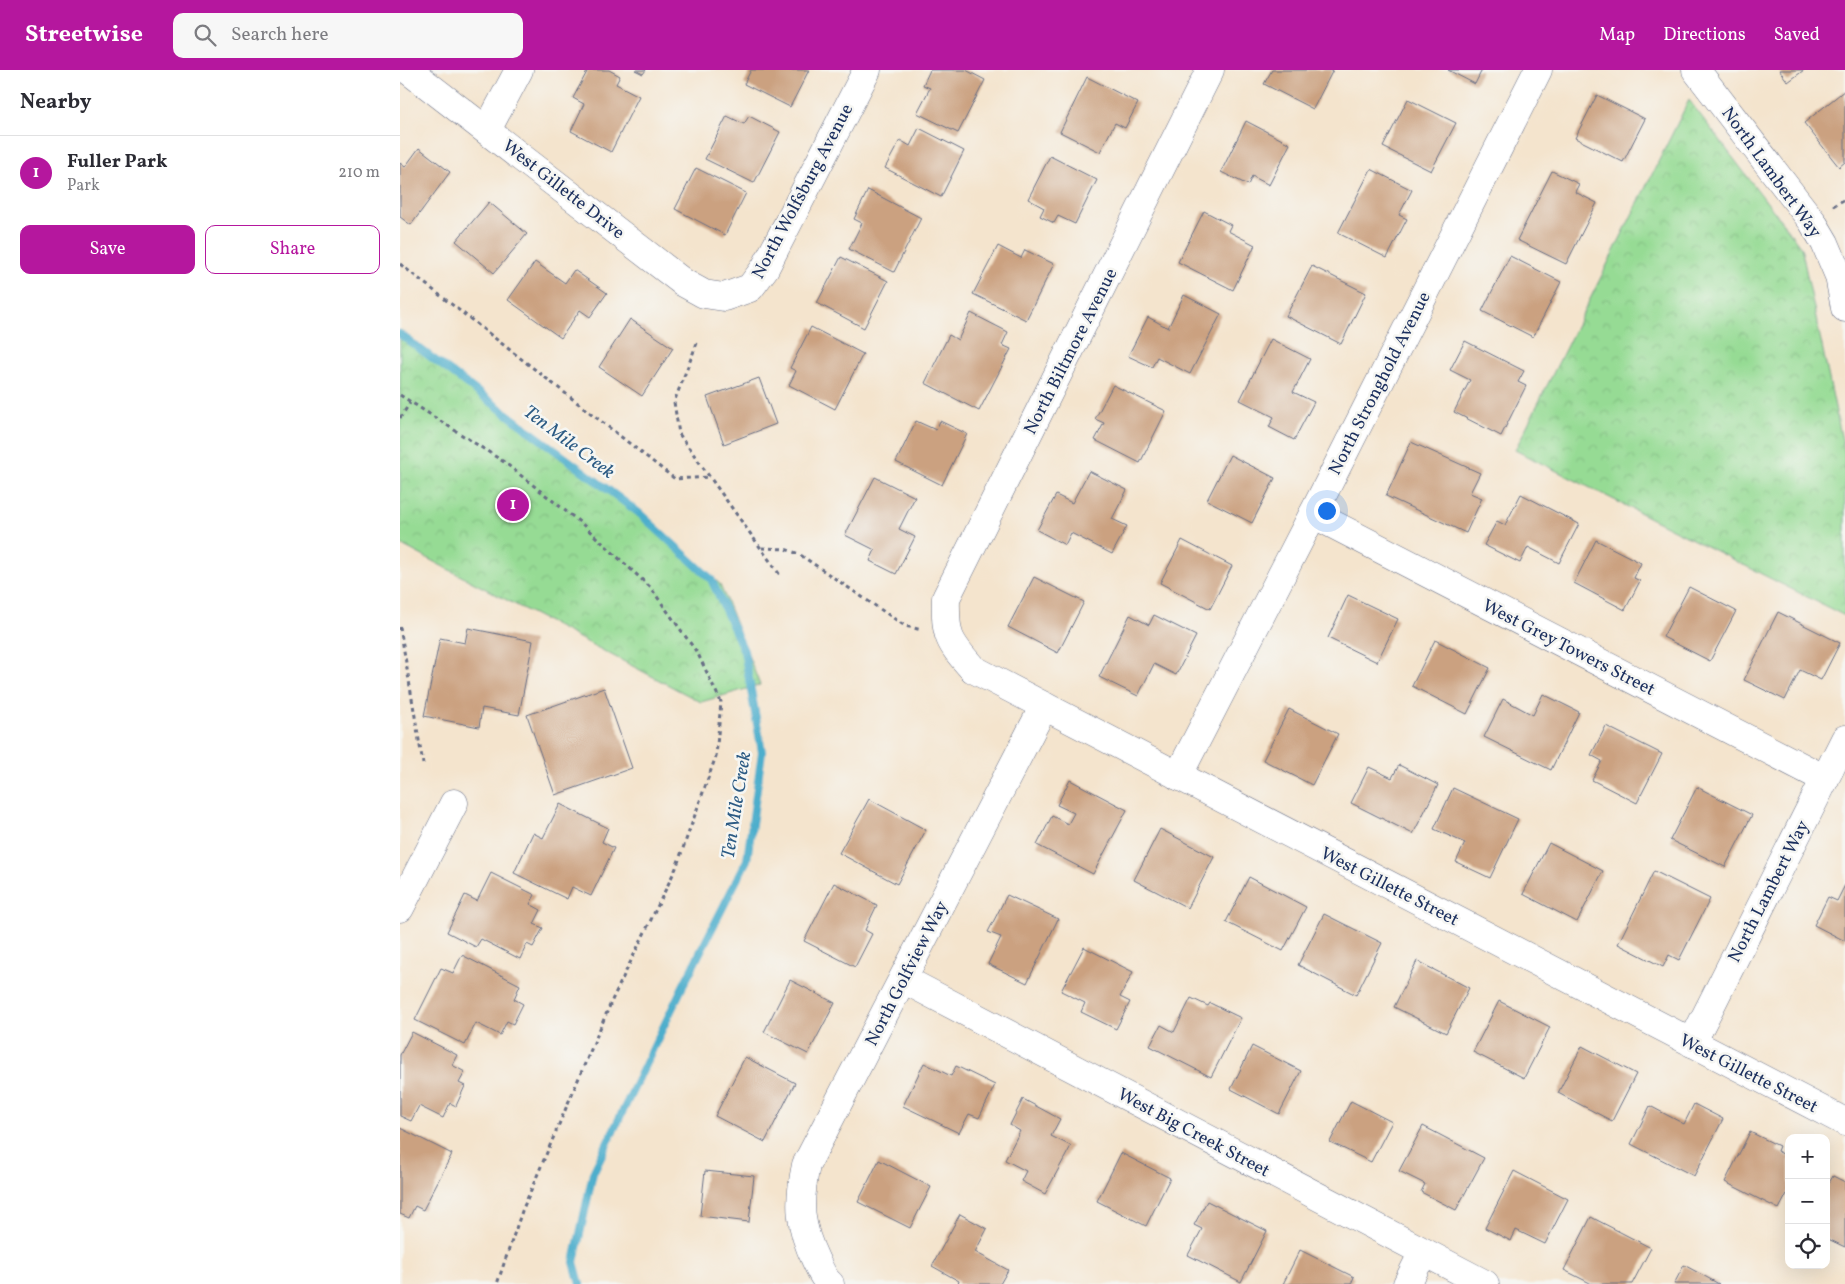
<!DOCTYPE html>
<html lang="en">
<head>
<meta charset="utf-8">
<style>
	:root { --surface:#fff; --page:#f7f7f7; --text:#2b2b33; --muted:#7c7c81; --line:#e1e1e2; --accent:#b5179e }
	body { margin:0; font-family:Vollkorn,serif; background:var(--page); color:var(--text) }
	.controls { position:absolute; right:15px; bottom:15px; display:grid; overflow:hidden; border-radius:10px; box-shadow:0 5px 20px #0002 }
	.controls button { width:45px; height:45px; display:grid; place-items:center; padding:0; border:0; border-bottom:1px solid var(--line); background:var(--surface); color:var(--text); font:25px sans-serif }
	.you { position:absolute; left:926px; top:440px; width:18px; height:18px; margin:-12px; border:4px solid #fff; border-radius:50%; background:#1a73e8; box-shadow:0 0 0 8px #1a73e833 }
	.badge { display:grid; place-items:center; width:32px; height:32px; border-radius:50%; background:var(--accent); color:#fff; font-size:16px; font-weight:700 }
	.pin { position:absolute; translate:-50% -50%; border:2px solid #fff; box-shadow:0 1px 5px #0006 }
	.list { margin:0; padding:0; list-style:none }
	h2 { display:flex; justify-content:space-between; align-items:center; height:65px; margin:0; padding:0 20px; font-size:21px }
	h2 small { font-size:16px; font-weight:400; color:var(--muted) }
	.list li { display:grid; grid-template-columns:32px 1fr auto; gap:15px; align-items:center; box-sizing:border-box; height:75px; padding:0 20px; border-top:1px solid var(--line) }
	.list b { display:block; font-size:19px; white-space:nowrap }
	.list p { margin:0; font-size:16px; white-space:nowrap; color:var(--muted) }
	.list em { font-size:16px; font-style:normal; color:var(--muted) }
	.actions { display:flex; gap:10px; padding:15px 20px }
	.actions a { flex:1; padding:11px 0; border:1px solid var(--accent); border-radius:10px; text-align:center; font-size:18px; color:var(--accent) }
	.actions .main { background:var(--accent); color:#fff }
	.icon { flex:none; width:28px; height:28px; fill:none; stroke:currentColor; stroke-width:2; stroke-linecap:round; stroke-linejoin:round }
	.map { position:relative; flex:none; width:1445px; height:1214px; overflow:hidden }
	header { display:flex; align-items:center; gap:30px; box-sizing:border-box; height:70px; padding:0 25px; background:var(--accent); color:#fff }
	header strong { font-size:24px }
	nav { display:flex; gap:28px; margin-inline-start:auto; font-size:18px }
	.search { width:350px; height:45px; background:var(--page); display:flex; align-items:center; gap:12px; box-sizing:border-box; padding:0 18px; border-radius:10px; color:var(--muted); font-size:19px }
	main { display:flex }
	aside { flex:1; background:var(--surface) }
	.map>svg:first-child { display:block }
	.park { fill:url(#park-crowns); stroke:#588579 }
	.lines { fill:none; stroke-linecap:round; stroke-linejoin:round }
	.stream { stroke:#4daecc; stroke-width:8 }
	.building { fill:#cba180 }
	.minor-casing { stroke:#676e85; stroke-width:29 }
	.path { stroke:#676e85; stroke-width:3; stroke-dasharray:4 4; stroke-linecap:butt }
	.minor { stroke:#fff; stroke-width:28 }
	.labels { text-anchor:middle; stroke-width:5; stroke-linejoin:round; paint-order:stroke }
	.street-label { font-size:18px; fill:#1b2f5e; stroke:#f6f6f2 }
	.water-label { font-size:19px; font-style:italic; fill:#2c5b84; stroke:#f6f6f2 }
</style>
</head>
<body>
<header>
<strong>Streetwise</strong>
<div class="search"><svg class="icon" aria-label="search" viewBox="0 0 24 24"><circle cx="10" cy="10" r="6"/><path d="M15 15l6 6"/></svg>Search here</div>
<nav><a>Map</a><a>Directions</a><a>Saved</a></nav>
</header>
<main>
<aside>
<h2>Nearby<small></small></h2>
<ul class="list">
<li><span class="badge">1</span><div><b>Fuller Park</b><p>Park</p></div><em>210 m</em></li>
</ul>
<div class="actions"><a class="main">Save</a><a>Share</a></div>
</aside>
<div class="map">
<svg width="1445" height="1214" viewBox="0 0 1445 1214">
	<defs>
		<pattern id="park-crowns" width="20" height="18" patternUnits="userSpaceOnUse" patternTransform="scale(1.25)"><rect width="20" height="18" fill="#96db94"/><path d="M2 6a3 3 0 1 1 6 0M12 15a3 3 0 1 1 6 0" fill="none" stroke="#81bc82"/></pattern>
	</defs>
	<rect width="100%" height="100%" fill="#f6f6f2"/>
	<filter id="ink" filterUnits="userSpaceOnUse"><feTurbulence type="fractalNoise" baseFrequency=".02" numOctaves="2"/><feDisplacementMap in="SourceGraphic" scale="10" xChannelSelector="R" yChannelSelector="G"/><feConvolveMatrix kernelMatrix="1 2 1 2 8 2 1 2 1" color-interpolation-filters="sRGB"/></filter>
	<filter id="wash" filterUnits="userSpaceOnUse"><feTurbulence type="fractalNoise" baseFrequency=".0096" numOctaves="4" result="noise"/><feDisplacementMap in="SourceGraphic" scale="20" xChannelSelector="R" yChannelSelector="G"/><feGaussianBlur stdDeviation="1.12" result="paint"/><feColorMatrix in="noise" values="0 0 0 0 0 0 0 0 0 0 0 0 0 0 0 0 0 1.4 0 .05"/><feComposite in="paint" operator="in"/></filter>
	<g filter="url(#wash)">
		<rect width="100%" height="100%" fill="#f4e4cd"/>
		<g class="park">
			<polygon points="1289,30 1401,177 1445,384 1445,546 1115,380"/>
			<polygon points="0,260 178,395 320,514 360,615 301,632 0,474"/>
		</g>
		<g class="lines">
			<polyline class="stream" points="0,264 239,443 311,509 344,581 362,682 347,790 283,916 193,1103 174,1192 180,1214"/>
		</g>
		<g id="blocks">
			<g class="building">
				<polygon points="188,0 209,0 220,6 216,14 239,26 211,82 171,61 184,34 173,28"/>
				<polygon points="235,0 246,0 243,4"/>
				<polygon points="351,0 409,0 390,37 344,14"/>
				<polygon points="530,0 566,0 585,10 558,63 517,43 530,18 523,15"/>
				<polygon points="872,0 933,0 913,39 864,14"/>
				<polygon points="1048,0 1082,0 1075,14"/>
				<polygon points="1379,0 1404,0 1388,12"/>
				<polygon points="687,7 738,33 725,58 715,53 700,82 660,62"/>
				<polygon points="1445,20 1445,92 1439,97 1404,53"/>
				<polygon points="1197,25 1245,49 1223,92 1175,68"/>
				<polygon points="1008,29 1056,53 1031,101 983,77"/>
				<polygon points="327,46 344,54 349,46 380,62 354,113 305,89"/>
				<polygon points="846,51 890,74 869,115 852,106 848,115 821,102"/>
				<polygon points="519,58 564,81 541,127 485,98 500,70 510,76"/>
				<polygon points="19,78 50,102 11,155 0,147 0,93 5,97"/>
				<polygon points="650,86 697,110 675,154 658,146 654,153 640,146 644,138 628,129"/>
				<polygon points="296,98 346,123 325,165 275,139"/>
				<polygon points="971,99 1012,120 999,145 1007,149 987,188 938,163"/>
				<polygon points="1152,101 1179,114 1175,122 1197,133 1166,194 1117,170"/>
				<polygon points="468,120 521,148 494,202 449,179 462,153 454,149"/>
				<polygon points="89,132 127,164 94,203 56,171"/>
				<polygon points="804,141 831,155 828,161 855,175 833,220 778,192"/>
				<polygon points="598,176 621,188 625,180 654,194 626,250 573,224"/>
				<polygon points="1110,186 1161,212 1133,267 1082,241"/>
				<polygon points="441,187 488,211 464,258 417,233"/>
				<polygon points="135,192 165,213 174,200 207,223 190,247 180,240 161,268 108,230"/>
				<polygon points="912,196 966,223 941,274 886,246"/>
				<polygon points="784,225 821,244 790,304 757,287 752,297 728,286 748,247 768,258"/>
				<polygon points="571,243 608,262 602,275 611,279 579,341 525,313 549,265 558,270"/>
				<polygon points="230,249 273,278 242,326 199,297"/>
				<polygon points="411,257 463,284 435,339 389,315 396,301 390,298"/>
				<polygon points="871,269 910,289 893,322 914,332 894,370 869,357 874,347 840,330"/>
				<polygon points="1065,271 1124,301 1118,312 1126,316 1101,366 1054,342 1070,310 1050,300"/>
				<polygon points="359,308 376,354 324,374 307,327"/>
				<polygon points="713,315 766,341 740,393 695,370 704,353 695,349"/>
				<polygon points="516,351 536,360 540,351 567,364 542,415 496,392"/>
				<polygon points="1011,372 1080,403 1070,423 1082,428 1066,463 986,426"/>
				<polygon points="830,385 875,408 852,453 807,430"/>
				<polygon points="689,401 727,420 712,449 727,456 712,484 671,463 665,475 637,460 656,425 672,433"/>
				<polygon points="475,407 515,427 499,459 515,467 496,504 470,491 475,480 445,465"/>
				<polygon points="1121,424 1179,454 1159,493 1128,477 1120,493 1084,475 1097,451 1105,455"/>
				<polygon points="782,470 832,496 810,539 760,513"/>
				<polygon points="1196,470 1241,493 1234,508 1240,511 1225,540 1174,513"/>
				<polygon points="634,507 684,532 658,583 608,557"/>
				<polygon points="1289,517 1336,541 1310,591 1263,567"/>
				<polygon points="948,525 998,549 977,592 928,568"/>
				<polygon points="1378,542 1440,573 1421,610 1400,600 1385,630 1344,610"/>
				<polygon points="730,545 749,555 754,545 796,566 776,605 754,594 738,626 699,607"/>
				<polygon points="68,558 133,571 119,645 82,638 79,657 24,646 40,568 65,573"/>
				<polygon points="1035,570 1090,598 1067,644 1012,616"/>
				<polygon points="204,618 232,698 155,725 127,645"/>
				<polygon points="1143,624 1179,642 1151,700 1084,667 1103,629 1133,645"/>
				<polygon points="889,639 938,664 912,715 863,690"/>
				<polygon points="1206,656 1262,684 1237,733 1192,710 1202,691 1191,685"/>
				<polygon points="999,695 1038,715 1013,764 951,733 969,697 992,708"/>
				<polygon points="670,710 727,740 693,804 637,775 652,746 668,754 674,743 657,735"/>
				<polygon points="1297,717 1352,745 1325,797 1270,770"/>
				<polygon points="1053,718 1118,749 1090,808 1056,792 1065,773 1034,759"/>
				<polygon points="469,729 526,760 497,814 439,783"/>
				<polygon points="160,734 208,758 202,772 214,778 191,826 172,817 167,829 114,803 133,763 143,768"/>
				<polygon points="760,759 814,787 788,838 734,810"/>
				<polygon points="1149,773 1203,801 1177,852 1123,824"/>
				<polygon points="1254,801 1310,829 1279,890 1269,885 1263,897 1218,874"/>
				<polygon points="91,803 135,825 130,834 141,840 134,854 143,858 133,877 127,874 120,889 81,869 76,877 47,862 65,825 77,831"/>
				<polygon points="849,807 906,837 883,881 826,852"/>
				<polygon points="434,813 477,835 465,860 472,864 455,897 404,871"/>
				<polygon points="1445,815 1445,871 1414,855 1428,827 1437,831"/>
				<polygon points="607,825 658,849 627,913 588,894 601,867 588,862"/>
				<polygon points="924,844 982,873 956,925 898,895"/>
				<polygon points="684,877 733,902 720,927 730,932 716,959 681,942 685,933 661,921"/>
				<polygon points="62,885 120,915 114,929 123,934 113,954 107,951 100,965 76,953 65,975 15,950 41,898 53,903"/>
				<polygon points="1017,891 1069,918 1046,963 994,937"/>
				<polygon points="390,910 435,933 408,984 364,962"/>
				<polygon points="791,928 808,936 810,933 841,948 811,1007 750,976 761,955 774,962"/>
				<polygon points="1099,931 1150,957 1124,1008 1073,982"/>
				<polygon points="12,962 57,985 52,995 65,1002 59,1013 65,1016 56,1036 50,1033 43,1048 19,1036 11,1051 0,1046 0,985"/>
				<polygon points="852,976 901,1001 879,1044 831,1019"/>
				<polygon points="1182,976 1236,1004 1212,1051 1158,1023"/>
				<polygon points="345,987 395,1013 365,1072 315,1046"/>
				<polygon points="524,993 551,1006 556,996 595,1015 579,1048 569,1044 559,1063 503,1036"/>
				<polygon points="623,1029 660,1049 651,1066 671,1076 645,1124 621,1111 626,1101 605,1090 620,1061 610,1055"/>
				<polygon points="951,1031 992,1052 971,1092 930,1072"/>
				<polygon points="1294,1034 1323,1049 1294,1106 1231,1074 1250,1036 1284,1054"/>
				<polygon points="1023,1056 1084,1088 1056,1140 1021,1122 1025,1114 999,1101"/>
				<polygon points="0,1058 52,1084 23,1140 15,1136 9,1148 0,1144"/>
				<polygon points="1350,1062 1379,1076 1377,1081 1389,1087 1389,1120 1379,1139 1325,1112"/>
				<polygon points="721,1083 770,1108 746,1156 697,1131"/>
				<polygon points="479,1090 531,1117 510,1158 458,1132"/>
				<polygon points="305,1101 354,1106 349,1152 300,1146"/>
				<polygon points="1114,1101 1168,1129 1145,1174 1116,1160 1111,1171 1085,1158"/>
				<polygon points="1433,1106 1445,1112 1445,1177 1426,1168 1426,1118"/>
				<polygon points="807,1131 867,1161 841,1212 788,1185 802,1159 794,1155"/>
				<polygon points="560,1144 587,1159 575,1182 608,1200 600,1214 558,1214 559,1211 532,1196"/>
				<polygon points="1191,1147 1251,1178 1232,1214 1192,1214 1164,1200"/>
				<polygon points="900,1180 954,1207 951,1214 883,1214"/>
				<polygon points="1284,1195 1319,1214 1274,1214"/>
			</g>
		</g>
	</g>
	<g filter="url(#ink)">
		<use href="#blocks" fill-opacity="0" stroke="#676e85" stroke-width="1"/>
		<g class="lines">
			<g class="minor-casing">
				<g id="minor">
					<polyline points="8,0 284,213 304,224 324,227 350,218 365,198 467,0"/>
					<path d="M810 0 546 528C545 566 548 571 573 599L1445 1052"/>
					<polyline points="1296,0 1412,151 1425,173 1439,206 1445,238"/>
					<polyline points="87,60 119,0"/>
					<polyline points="913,444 1425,709"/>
					<polyline points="778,706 913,444 1138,0"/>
					<polyline points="0,838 54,733"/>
					<polyline points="503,909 1085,1214"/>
					<polyline points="1292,973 1445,669"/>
					<path d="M430 1214C423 1208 420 1199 416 1191 399 1156 398 1133 406 1095L644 636"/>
					<polyline points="1007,1214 1023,1182"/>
				</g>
			</g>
			<g class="path">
				<polyline points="1433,136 1445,129"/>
				<polyline points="0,194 275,409 309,407"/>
				<polyline points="297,273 274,332 279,364 380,505"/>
				<polyline points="0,325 104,392 182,454 250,517 298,584 321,632 316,686 276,798 213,928 122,1141 97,1214"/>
				<polyline points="0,348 10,333"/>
				<polyline points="362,478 385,479 399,484 505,556 522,560"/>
				<polyline points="0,557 23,694"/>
			</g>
			<use href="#minor" class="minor"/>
		</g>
	</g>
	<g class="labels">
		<g class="street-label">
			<text transform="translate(1372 102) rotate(54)" y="6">North Lambert Way</text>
			<text transform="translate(164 119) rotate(38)" y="6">West Gillette Drive</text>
			<text transform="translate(402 121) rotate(-62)" y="6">North Wolfsburg Avenue</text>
			<text transform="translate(670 281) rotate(-63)" y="6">North Biltmore Avenue</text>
			<text transform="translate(979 313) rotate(-63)" y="6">North Stronghold Avenue</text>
			<text transform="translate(1169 577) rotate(27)" y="6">West Grey Towers Street</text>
			<text transform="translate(990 816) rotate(27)" y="6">West Gillette Street</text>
			<text transform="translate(1368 821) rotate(-63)" y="6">North Lambert Way</text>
			<text transform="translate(506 903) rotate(-63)" y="6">North Golfview Way</text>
			<text transform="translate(1349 1003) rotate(27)" y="6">West Gillette Street</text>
			<text transform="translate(794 1062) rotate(28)" y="6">West Big Creek Street</text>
		</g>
		<g class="water-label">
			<text transform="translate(170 371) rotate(37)" y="7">Ten Mile Creek</text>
			<text transform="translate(335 735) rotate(-81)" y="7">Ten Mile Creek</text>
		</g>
	</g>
</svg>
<div class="controls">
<button>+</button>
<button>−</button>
<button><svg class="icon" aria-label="locate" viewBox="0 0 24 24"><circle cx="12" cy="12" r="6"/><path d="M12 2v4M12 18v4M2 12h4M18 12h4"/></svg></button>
</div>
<div class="you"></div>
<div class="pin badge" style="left:113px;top:435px">1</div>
</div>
</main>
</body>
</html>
